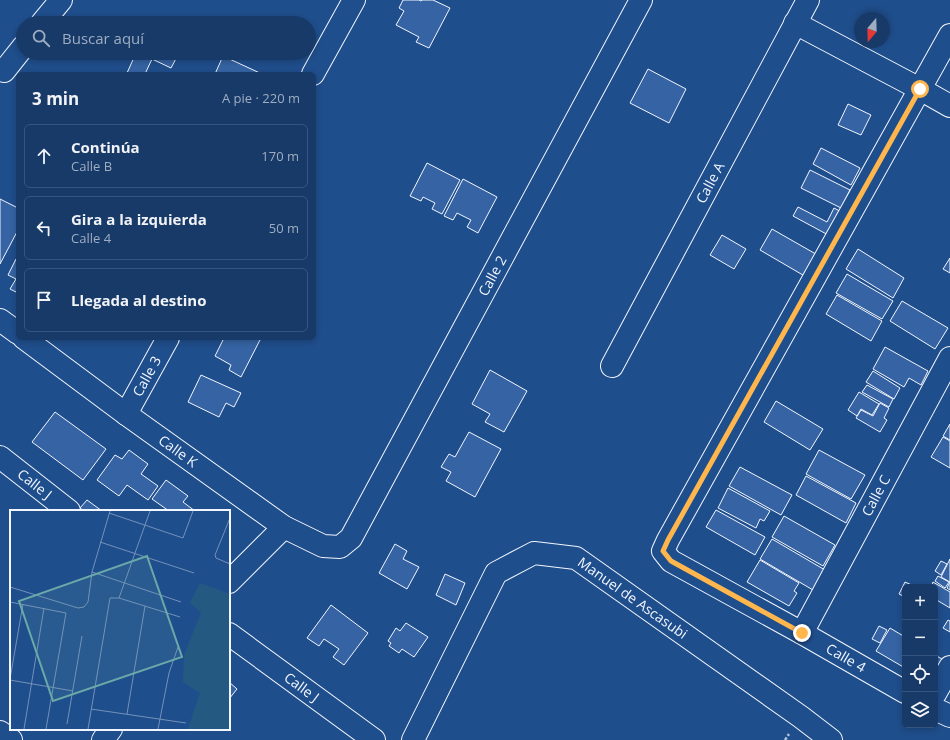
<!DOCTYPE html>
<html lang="es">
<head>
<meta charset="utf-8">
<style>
	:root { --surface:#173a69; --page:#20416f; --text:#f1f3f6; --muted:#9eadc0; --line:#36547d }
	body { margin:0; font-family:"Open Sans",sans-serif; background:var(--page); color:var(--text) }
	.controls { position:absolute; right:12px; bottom:12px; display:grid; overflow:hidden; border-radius:6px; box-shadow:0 2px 6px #0003 }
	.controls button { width:36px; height:36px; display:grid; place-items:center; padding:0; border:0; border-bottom:1px solid var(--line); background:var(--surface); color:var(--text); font:20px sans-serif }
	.compass { position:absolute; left:854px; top:12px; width:36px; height:36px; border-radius:50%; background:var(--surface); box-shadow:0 2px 6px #0003; rotate:199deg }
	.stop { position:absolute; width:12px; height:12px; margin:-9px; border:3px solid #ffb74d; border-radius:50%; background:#fff }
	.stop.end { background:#ffb74d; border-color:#fff; box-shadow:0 1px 4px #0008 }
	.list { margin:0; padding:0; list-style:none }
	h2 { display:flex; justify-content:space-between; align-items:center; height:52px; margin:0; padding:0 16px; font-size:17px }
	h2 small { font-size:13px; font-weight:400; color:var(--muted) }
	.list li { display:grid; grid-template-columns:26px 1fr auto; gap:12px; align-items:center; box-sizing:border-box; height:64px; margin:0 8px 8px; padding:0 8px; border:1px solid var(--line); border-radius:6px }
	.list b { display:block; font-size:15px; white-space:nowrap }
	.list p { margin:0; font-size:13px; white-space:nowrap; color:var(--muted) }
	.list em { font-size:13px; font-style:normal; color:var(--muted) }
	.icon { flex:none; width:22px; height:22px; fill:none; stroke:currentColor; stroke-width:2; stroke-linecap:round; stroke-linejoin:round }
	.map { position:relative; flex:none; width:950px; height:740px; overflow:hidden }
	.search { position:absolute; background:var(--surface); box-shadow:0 2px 6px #0003; left:16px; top:16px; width:300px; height:44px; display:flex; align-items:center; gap:10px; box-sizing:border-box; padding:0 14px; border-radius:22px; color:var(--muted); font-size:15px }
	.panel { position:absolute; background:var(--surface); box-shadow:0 2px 6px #0003; left:16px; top:72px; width:300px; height:268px; border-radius:6px }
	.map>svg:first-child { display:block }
	.building { fill:#3563a3; stroke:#f2f6ff }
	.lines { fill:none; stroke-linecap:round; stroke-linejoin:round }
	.minor-casing { stroke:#f2f6ff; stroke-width:24 }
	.path { stroke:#b3c4dc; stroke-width:2.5; stroke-dasharray:3 2; stroke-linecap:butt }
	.minor { stroke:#1f4e8c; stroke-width:22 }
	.route { stroke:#ffb74d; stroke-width:5 }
	.labels { text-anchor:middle; stroke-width:3; stroke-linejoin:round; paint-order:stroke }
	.street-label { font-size:14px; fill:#f2f6ff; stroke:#1f4e8c }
	.inset-road { fill:none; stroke:#7391ba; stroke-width:1 }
	.view { fill:#6aa9a8; fill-opacity:0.15; stroke:#6aa9a8; stroke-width:2 }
	.inset-edge { fill:none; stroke:#f2f6ff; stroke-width:2 }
</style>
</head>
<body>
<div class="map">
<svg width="950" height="740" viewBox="0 0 950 740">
	<rect width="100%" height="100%" fill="#1f4e8c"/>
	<g class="building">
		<polygon points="403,0 419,0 421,1 422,0 433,0 450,8 429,48 416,42 419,37 396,25 404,11 399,8"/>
		<polygon points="136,53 179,53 171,68 152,59 145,74 128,74 127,73"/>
		<polygon points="223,56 262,74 215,74"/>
		<polygon points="648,69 686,89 669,123 630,103"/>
		<polygon points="848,104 871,115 861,135 838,125"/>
		<polygon points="821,148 860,168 851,185 813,164"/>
		<polygon points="427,163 460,180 442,214 432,209 435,203 423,197 421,201 410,196"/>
		<polygon points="810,170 850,190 841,208 801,188"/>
		<polygon points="463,179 497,197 478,233 467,227 471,220 457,213 453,220 444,216"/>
		<polygon points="0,199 18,208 18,230 0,264"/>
		<polygon points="798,207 827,222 834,208 845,214 832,237 793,216"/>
		<polygon points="772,229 821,257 808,278 760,250"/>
		<polygon points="722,235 746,249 734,269 710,255"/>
		<polygon points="858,249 904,278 893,298 846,269"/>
		<polygon points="950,258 950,273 943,269"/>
		<polygon points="16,259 18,260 18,293 10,289 16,279 8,275"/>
		<polygon points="847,274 893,301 882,319 836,293"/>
		<polygon points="837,295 882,321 871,341 826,314"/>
		<polygon points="902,301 948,328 935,349 890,321"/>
		<polygon points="224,338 261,338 241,377 229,370 231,365 215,356"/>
		<polygon points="885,347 928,371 921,385 909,378 904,387 873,369"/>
		<polygon points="490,370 527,391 504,432 485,422 490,414 472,404"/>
		<polygon points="873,371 900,388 894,399 866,382"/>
		<polygon points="201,375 241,393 234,407 226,403 219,417 188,402"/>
		<polygon points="867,385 893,399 889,407 862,392"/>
		<polygon points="859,392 879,404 872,415 861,409 857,416 848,410"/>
		<polygon points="776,401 823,429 810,450 764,422"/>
		<polygon points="880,403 889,408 884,418 887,420 880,432 856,418 861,410 873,416"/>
		<polygon points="55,412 106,449 83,480 32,442"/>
		<polygon points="950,424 950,440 943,436"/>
		<polygon points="469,432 501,449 475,497 446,481 451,472 441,467 449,454 455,457"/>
		<polygon points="943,437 950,441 950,468 931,457"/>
		<polygon points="129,450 148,464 141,474 158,486 148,500 127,485 119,496 97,480 115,455 122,459"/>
		<polygon points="819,450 865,475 851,499 806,474"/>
		<polygon points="740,467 792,495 781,515 729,486"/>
		<polygon points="806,476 856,503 846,523 796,495"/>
		<polygon points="166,480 188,496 183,502 195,511 169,511 152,499"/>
		<polygon points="728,488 770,511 764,521 760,519 756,528 718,508"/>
		<polygon points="87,500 102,511 84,511 80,508"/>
		<polygon points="716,510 765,537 755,555 706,527"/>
		<polygon points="784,516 835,545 823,566 772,537"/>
		<polygon points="772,539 825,570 813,590 760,559"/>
		<polygon points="395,544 407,551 403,559 419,567 407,589 379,573"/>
		<polygon points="950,559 950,590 947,588 950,582 941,577"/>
		<polygon points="760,560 799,583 794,591 797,593 789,606 747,582"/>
		<polygon points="941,561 947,564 941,575 935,571"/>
		<polygon points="445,574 465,583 456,605 436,595"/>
		<polygon points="938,576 949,582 945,588 935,581"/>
		<polygon points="905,582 914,586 913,587 905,587 905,597 899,594"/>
		<polygon points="933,582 950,592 950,608 935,599 935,587 931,587"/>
		<polygon points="331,605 368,633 344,665 333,657 339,649 324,639 319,646 307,638"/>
		<polygon points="948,620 950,621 950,632 943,628"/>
		<polygon points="406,623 428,637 414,657 402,649 399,653 389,646 391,643 388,641 396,628 400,631"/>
		<polygon points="879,626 887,630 880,643 872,639"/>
		<polygon points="890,628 905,637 905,668 876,651"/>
		<polygon points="935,655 949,663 935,674"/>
		<polygon points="229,682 237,689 229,699"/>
	</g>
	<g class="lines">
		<g class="minor-casing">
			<g id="minor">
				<polyline points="42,23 61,0"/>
				<polyline points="795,23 920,89 950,106"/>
				<polyline points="4,71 23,47"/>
				<polyline points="313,74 354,0"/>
				<polyline points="0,320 18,333"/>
				<path id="s1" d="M24 338 126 414 284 527 323 546 340 547 351 538 641 0"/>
				<path id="s2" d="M612 366 808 0"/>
				<path id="s3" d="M126 414 168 338"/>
				<path id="s4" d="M0 457 69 511"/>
				<polyline points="229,582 284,527"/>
				<path id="s5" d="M802 633 950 358"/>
				<path id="s6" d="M229 634 374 740"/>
				<polyline points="905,692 802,633 671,561 663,551 668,540 950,35"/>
				<polyline points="935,694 950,667"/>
				<polyline points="935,709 950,716"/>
				<polyline points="0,732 11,740"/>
				<polyline points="103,740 111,729"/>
				<path id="s7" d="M413 740 496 573 534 553 576 558 801 717 831 740"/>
			</g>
		</g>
		<polyline class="path" points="785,740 789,734"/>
		<use href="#minor" class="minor"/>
	</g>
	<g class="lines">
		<polyline class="route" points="802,633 671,561 663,551 668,540 920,89"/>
	</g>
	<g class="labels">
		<g class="street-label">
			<text dy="5" stroke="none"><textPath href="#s2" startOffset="208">Calle A</textPath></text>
			<text dy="5" stroke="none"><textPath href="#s1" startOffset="694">Calle 2</textPath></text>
			<text dy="5" stroke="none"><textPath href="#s3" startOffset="43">Calle 3</textPath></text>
			<text dy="5" stroke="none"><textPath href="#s1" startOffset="191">Calle K</textPath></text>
			<text dy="5" stroke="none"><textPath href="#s4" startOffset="44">Calle J</textPath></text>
			<text dy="5" stroke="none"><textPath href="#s5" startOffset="156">Calle C</textPath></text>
			<text dy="5" stroke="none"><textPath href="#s7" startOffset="341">Manuel de Ascasubi</textPath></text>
			<text transform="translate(846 658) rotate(30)" y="5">Calle 4</text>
			<text dy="5" stroke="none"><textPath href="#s6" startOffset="90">Calle J</textPath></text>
		</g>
	</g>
	<g transform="translate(10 510)">
		<rect width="220" height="220" fill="#1f4e8c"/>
		<path d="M190 73 220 84V219H178L190 183 173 172 174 145 191 103 180 93Z" fill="#245a82"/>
		<path class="inset-road" d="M99 3 173 28 183 1M220 8 205 45 206 48 220 54M90 32 184 63M82 62 171 92M0 77 68 98 74 97 78 92 82 62 100 1M109 88 140 1M0 92 56 103 36 219M0 169 13 94M0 170 63 181M81 199 176 213M117 204 135 96M57 214 72 126M14 219 34 98M78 219 100 88H109L170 107M148 219 159 163 168 137"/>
		<path class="view" d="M137 46 172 147 43 191 9 91Z"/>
		<rect width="220" height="220" class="inset-edge"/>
	</g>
</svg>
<div class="controls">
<button>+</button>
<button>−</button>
<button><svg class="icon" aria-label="locate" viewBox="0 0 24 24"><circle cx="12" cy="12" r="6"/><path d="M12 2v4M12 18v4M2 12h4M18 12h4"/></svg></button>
<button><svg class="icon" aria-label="layers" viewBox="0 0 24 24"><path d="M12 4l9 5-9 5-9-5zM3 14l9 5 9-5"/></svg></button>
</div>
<svg class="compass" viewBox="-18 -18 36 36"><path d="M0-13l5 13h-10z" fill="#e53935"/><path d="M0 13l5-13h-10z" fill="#9eadc0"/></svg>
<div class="stop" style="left:920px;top:89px"></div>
<div class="stop end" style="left:802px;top:633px"></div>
<div class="search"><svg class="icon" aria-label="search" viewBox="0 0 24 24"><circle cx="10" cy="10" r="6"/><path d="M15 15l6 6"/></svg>Buscar aquí</div>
<section class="panel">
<h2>3 min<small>A pie · 220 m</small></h2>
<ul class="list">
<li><svg class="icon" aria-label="ahead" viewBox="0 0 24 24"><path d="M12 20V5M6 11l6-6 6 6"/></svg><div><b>Continúa</b><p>Calle B</p></div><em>170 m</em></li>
<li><svg class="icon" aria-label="left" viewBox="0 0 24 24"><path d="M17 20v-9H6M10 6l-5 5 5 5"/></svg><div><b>Gira a la izquierda</b><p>Calle 4</p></div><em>50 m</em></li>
<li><svg class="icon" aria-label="arrive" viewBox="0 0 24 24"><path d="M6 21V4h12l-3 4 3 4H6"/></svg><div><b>Llegada al destino</b></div></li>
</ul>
</section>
</div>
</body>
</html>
